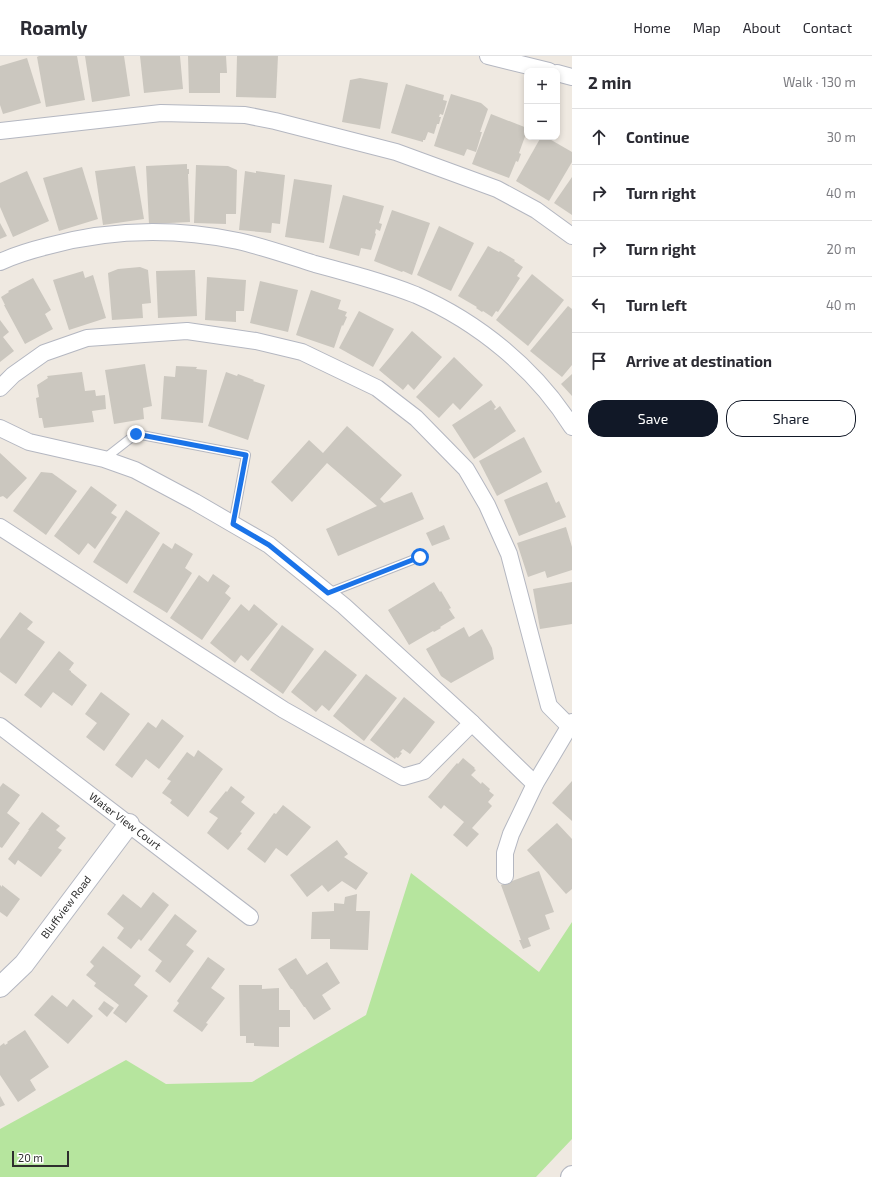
<!DOCTYPE html>
<html lang="en">
<head>
<meta charset="utf-8">
<style>
	:root { --surface:#fff; --page:#f7f7f7; --text:#2b2b33; --muted:#7c7c81; --line:#e1e1e2; --accent:#111827 }
	body { margin:0; font-family:"Exo 2",sans-serif; background:var(--page); color:var(--text) }
	.controls { position:absolute; right:12px; top:12px; display:grid; overflow:hidden; border-radius:8px; box-shadow:0 2px 6px #0003 }
	.controls button { width:36px; height:36px; display:grid; place-items:center; padding:0; border:0; border-bottom:1px solid var(--line); background:var(--surface); color:var(--text); font:20px sans-serif }
	.scale { position:absolute; left:12px; bottom:10px; width:57px; box-sizing:border-box; padding-left:4px; border:2px solid #2e2e2e; border-top:0; font-size:11px; line-height:14px; white-space:nowrap; color:#2e2e2e; -webkit-text-stroke:3px #fff; paint-order:stroke }
	.stop { position:absolute; width:12px; height:12px; margin:-9px; border:3px solid #1a73e8; border-radius:50%; background:#fff }
	.stop.end { background:#1a73e8; border-color:#fff; box-shadow:0 1px 4px #0008 }
	.list { margin:0; padding:0; list-style:none }
	h2 { display:flex; justify-content:space-between; align-items:center; height:52px; margin:0; padding:0 16px; font-size:17px }
	h2 small { font-size:13px; font-weight:400; color:var(--muted) }
	.list li { display:grid; grid-template-columns:26px 1fr auto; gap:12px; align-items:center; box-sizing:border-box; height:56px; padding:0 16px; border-top:1px solid var(--line) }
	.list b { display:block; font-size:15px; white-space:nowrap }
	.list em { font-size:13px; font-style:normal; color:var(--muted) }
	.actions { display:flex; gap:8px; padding:12px 16px }
	.actions a { flex:1; padding:9px 0; border:1px solid var(--accent); border-radius:16px; text-align:center; font-size:14px; color:var(--accent) }
	.actions .main { background:var(--accent); color:#fff }
	.icon { flex:none; width:22px; height:22px; fill:none; stroke:currentColor; stroke-width:2; stroke-linecap:round; stroke-linejoin:round }
	.map { position:relative; flex:none; width:572px; height:1121px; overflow:hidden }
	header { display:flex; align-items:center; gap:24px; box-sizing:border-box; height:56px; padding:0 20px; background:var(--surface); border-bottom:1px solid var(--line) }
	header strong { font-size:19px }
	nav { display:flex; gap:22px; margin-inline-start:auto; font-size:14px }
	main { display:flex }
	aside { flex:1; background:var(--surface) }
	.map>svg:first-child { display:block }
	.green { fill:#b6e59e }
	.building { fill:#cbc7bf }
	.lines { fill:none; stroke-linecap:round; stroke-linejoin:round }
	.service-casing { stroke:#b4b7c1; stroke-width:10 }
	.minor-casing { stroke:#b4b7c1; stroke-width:18 }
	.tertiary-casing { stroke:#b4b7c1; stroke-width:22 }
	.service { stroke:#fff; stroke-width:8 }
	.minor { stroke:#fff; stroke-width:16 }
	.tertiary { stroke:#fff; stroke-width:20 }
	.route { stroke:#1a73e8; stroke-width:5 }
	.labels { text-anchor:middle; stroke-width:3; stroke-linejoin:round; paint-order:stroke }
	.street-label { font-size:11px; fill:#2e2e2e; stroke:#fff }
</style>
</head>
<body>
<header>
<strong>Roamly</strong>
<nav><a>Home</a><a>Map</a><a>About</a><a>Contact</a></nav>
</header>
<main>
<div class="map">
<svg width="572" height="1121" viewBox="0 0 572 1121">
	<rect width="100%" height="100%" fill="#efe9e1"/>
	<polygon class="green" points="411,817 539,916 572,866 572,1083 536,1121 0,1121 0,1073 126,1004 166,1028 252,1026 366,959"/>
	<g class="building">
		<polygon points="39,0 77,0 85,44 46,51 37,1"/>
		<polygon points="85,0 124,0 130,40 92,46"/>
		<polygon points="140,0 180,0 183,33 144,37"/>
		<polygon points="188,0 226,0 227,17 220,17 220,37 189,37"/>
		<polygon points="237,0 278,0 276,42 236,41"/>
		<polygon points="27,2 41,47 3,58 0,49 0,10"/>
		<polygon points="360,22 388,27 380,73 342,66 350,24"/>
		<polygon points="406,28 444,39 443,44 447,45 443,59 440,58 439,61 441,61 439,68 437,68 434,78 428,76 425,84 423,84 423,86 391,77"/>
		<polygon points="451,38 481,47 488,53 480,76 482,76 476,96 467,93 464,100 434,90"/>
		<polygon points="491,58 527,72 527,75 519,97 521,98 518,106 516,105 509,122 472,108"/>
		<polygon points="541,81 546,81 572,96 572,106 549,145 516,125"/>
		<polygon points="187,108 187,113 189,113 189,118 188,118 190,166 149,168 146,110"/>
		<polygon points="196,109 228,110 237,114 236,158 226,158 226,168 194,167"/>
		<polygon points="135,110 144,163 103,169 95,115"/>
		<polygon points="82,111 98,163 59,175 43,122"/>
		<polygon points="27,115 49,165 13,181 0,151 0,127"/>
		<polygon points="245,115 256,117 256,115 285,119 280,168 272,167 271,177 239,174"/>
		<polygon points="572,121 572,159 554,147"/>
		<polygon points="294,123 332,129 324,187 285,181"/>
		<polygon points="343,139 384,150 379,167 382,168 380,175 376,173 375,177 376,178 371,194 361,192 359,200 329,192"/>
		<polygon points="392,154 430,167 412,219 403,215 402,216 374,205"/>
		<polygon points="0,167 7,180 0,183"/>
		<polygon points="439,170 474,187 451,235 417,219"/>
		<polygon points="488,190 499,196 500,195 515,204 514,205 523,211 517,220 520,222 498,256 496,255 492,261 483,255 482,256 476,252 477,251 458,240"/>
		<polygon points="140,211 148,214 151,247 142,248 143,262 112,264 108,217 118,213"/>
		<polygon points="195,214 197,260 158,262 156,215"/>
		<polygon points="83,215 85,222 93,219 106,262 69,274 53,224"/>
		<polygon points="532,218 564,244 528,290 496,264"/>
		<polygon points="207,221 246,224 244,255 236,255 236,266 205,264"/>
		<polygon points="33,222 51,254 45,258 53,273 25,288 4,249 5,249 1,241 9,236 8,235"/>
		<polygon points="260,225 298,234 288,276 250,267"/>
		<polygon points="311,234 341,244 338,253 347,256 345,260 347,261 343,270 342,269 334,292 296,279"/>
		<polygon points="568,250 572,253 572,309 562,321 530,295"/>
		<polygon points="359,255 394,273 373,311 339,292"/>
		<polygon points="0,264 9,276 3,281 14,295 0,306"/>
		<polygon points="412,275 442,301 414,334 408,328 403,334 379,314"/>
		<polygon points="454,301 483,329 460,354 453,347 439,362 416,341"/>
		<polygon points="145,308 152,350 143,352 144,363 114,368 105,314"/>
		<polygon points="176,310 197,311 196,313 207,314 203,367 161,363 164,320 175,321"/>
		<polygon points="82,316 85,335 95,334 96,340 105,339 106,353 92,355 94,366 44,372 42,362 39,362 36,342 39,341 37,329 48,322 47,320"/>
		<polygon points="226,316 237,320 238,318 254,324 253,325 265,329 248,384 208,370"/>
		<polygon points="572,318 572,340 561,328"/>
		<polygon points="491,344 496,351 494,353 495,354 500,350 516,375 474,403 452,369"/>
		<polygon points="347,370 402,419 380,443 384,447 412,436 424,463 338,500 326,473 377,450 327,407 292,446 271,426 309,384 323,397"/>
		<polygon points="524,381 542,416 497,440 479,405"/>
		<polygon points="0,397 27,422 7,443 3,440 0,441"/>
		<polygon points="41,416 52,417 77,435 46,479 13,455"/>
		<polygon points="547,426 556,447 559,445 566,461 519,480 504,444"/>
		<polygon points="91,430 117,449 111,457 117,461 95,493 88,487 79,499 54,480"/>
		<polygon points="126,454 160,477 127,528 93,506"/>
		<polygon points="444,469 450,483 432,490 426,477"/>
		<polygon points="566,471 572,491 572,514 547,522 545,515 528,521 517,487"/>
		<polygon points="163,487 172,493 175,487 193,498 185,512 192,517 167,557 133,536"/>
		<polygon points="213,518 230,530 225,537 231,542 202,584 170,562 199,519 208,526"/>
		<polygon points="434,526 440,536 441,535 451,552 449,553 455,562 440,571 441,572 434,576 433,575 409,589 388,554"/>
		<polygon points="572,526 572,568 540,573 533,533"/>
		<polygon points="241,548 249,555 254,548 278,568 248,605 241,599 235,607 210,587"/>
		<polygon points="20,556 33,566 27,573 45,586 16,628 0,616 0,583"/>
		<polygon points="282,569 314,593 283,638 250,614"/>
		<polygon points="464,571 469,581 482,573 492,592 494,603 451,627 441,620 426,593"/>
		<polygon points="325,594 357,619 329,655 322,649 316,656 291,636"/>
		<polygon points="59,595 74,607 69,614 71,615 71,616 87,629 72,650 53,636 41,652 24,639"/>
		<polygon points="366,618 397,642 364,685 333,660"/>
		<polygon points="101,636 130,658 104,695 86,681 97,667 85,658"/>
		<polygon points="404,641 435,666 410,698 403,693 400,696 402,697 398,702 396,701 395,703 370,684"/>
		<polygon points="162,663 184,680 159,713 146,703 132,722 115,709 148,666 156,672"/>
		<polygon points="198,694 223,713 188,761 170,747 172,744 162,737 171,725 167,723 187,696 194,701"/>
		<polygon points="463,702 475,712 474,713 476,714 471,719 481,728 482,726 490,733 489,735 494,739 488,746 492,750 472,772 479,778 467,791 453,779 464,766 444,749 441,753 428,741 457,707 458,708"/>
		<polygon points="572,725 572,765 552,747"/>
		<polygon points="3,727 20,739 7,757 20,767 2,792 0,791 0,731"/>
		<polygon points="231,730 245,741 241,746 255,757 240,776 242,777 228,794 207,777 218,762 209,756 226,735 227,736"/>
		<polygon points="283,749 311,771 287,800 276,792 265,807 247,793 274,757 276,758"/>
		<polygon points="42,756 60,770 56,774 66,782 58,792 62,794 41,821 18,804 15,809 8,803 29,774 28,774"/>
		<polygon points="557,767 572,783 572,833 566,838 527,794"/>
		<polygon points="337,784 348,798 344,801 368,817 356,834 342,825 328,836 322,829 307,841 290,819"/>
		<polygon points="539,815 554,856 545,859 550,873 528,882 531,890 523,893 519,884 521,884 501,829"/>
		<polygon points="0,829 2,831 2,829 20,843 7,861 0,856"/>
		<polygon points="153,836 169,849 141,885 139,883 131,893 117,882 124,872 107,858 123,838 141,852"/>
		<polygon points="357,838 356,855 370,855 368,894 330,893 330,883 311,883 312,856 334,855 334,847 344,848 345,841"/>
		<polygon points="175,858 197,875 186,889 194,895 170,927 155,915 162,905 148,894"/>
		<polygon points="103,890 141,920 134,929 148,940 126,967 113,957 119,949 94,930 96,927 86,919 94,910 90,906"/>
		<polygon points="208,901 225,913 211,932 225,942 206,967 208,968 202,976 173,955 179,947 177,945"/>
		<polygon points="296,902 307,919 327,906 340,927 322,939 331,953 314,964 305,951 304,951 292,933 291,933 278,913"/>
		<polygon points="239,929 262,929 262,933 279,932 279,954 290,954 290,971 279,971 279,991 254,990 254,987 246,987 246,980 240,980"/>
		<polygon points="52,939 67,951 73,943 93,960 68,988 34,959"/>
		<polygon points="104,945 114,952 107,961 98,953"/>
		<polygon points="25,974 49,1011 30,1024 36,1034 18,1046 0,1019 0,990 4,987 5,989 8,987 7,986"/>
		<polygon points="0,1040 5,1049 0,1051"/>
	</g>
	<g class="lines">
		<g class="service-casing">
			<g id="service">
				<polyline points="104,403 136,378 246,399 233,468"/>
				<polyline points="328,537 420,501"/>
			</g>
		</g>
		<g class="minor-casing">
			<g id="minor">
				<polyline points="488,0 549,15"/>
				<polyline points="557,17 572,21"/>
				<polyline points="0,75 161,57 245,59 275,65 396,96 497,133 536,154 572,180"/>
				<path d="M0 206C15 199 32 194 48 190 111 173 175 172 238 185 264 191 290 200 315 208 349 217 383 226 416 239 478 266 536 313 572 371"/>
				<polyline points="0,332 13,319 44,297 87,282 187,275 256,285 302,296 377,332 416,362 466,413 487,449 509,498 549,650 569,670"/>
				<polyline points="0,372 29,386 104,403 135,414 195,446 269,489 344,550 472,667 535,728"/>
				<polyline points="0,471 284,654 403,721 424,715 472,667"/>
				<polyline points="0,670 250,861"/>
				<polyline points="505,820 505,797 511,778 535,728 572,666"/>
			</g>
		</g>
		<g class="tertiary-casing">
			<g id="tertiary">
				<polyline points="0,931 24,908 129,768"/>
				<polyline points="571,1121 572,1120"/>
			</g>
		</g>
		<use href="#service" class="service"/>
		<use href="#minor" class="minor"/>
		<use href="#tertiary" class="tertiary"/>
	</g>
	<g class="lines">
		<polyline class="route" points="136,378 246,399 233,468 269,489 328,537 420,501"/>
	</g>
	<g class="labels">
		<g class="street-label">
			<text transform="translate(125 765) rotate(37)" y="4">Water View Court</text>
			<text transform="translate(66 851) rotate(-53)" y="4">Bluffview Road</text>
		</g>
	</g>
</svg>
<div class="controls">
<button>+</button>
<button>−</button>
</div>
<div class="scale">20 m</div>
<div class="stop" style="left:420px;top:501px"></div>
<div class="stop end" style="left:136px;top:378px"></div>
</div>
<aside>
<h2>2 min<small>Walk · 130 m</small></h2>
<ul class="list">
<li><svg class="icon" aria-label="ahead" viewBox="0 0 24 24"><path d="M12 20V5M6 11l6-6 6 6"/></svg><div><b>Continue</b></div><em>30 m</em></li>
<li><svg class="icon" aria-label="right" viewBox="0 0 24 24"><path d="M7 20v-9h11M14 6l5 5-5 5"/></svg><div><b>Turn right</b></div><em>40 m</em></li>
<li><svg class="icon" aria-label="right" viewBox="0 0 24 24"><path d="M7 20v-9h11M14 6l5 5-5 5"/></svg><div><b>Turn right</b></div><em>20 m</em></li>
<li><svg class="icon" aria-label="left" viewBox="0 0 24 24"><path d="M17 20v-9H6M10 6l-5 5 5 5"/></svg><div><b>Turn left</b></div><em>40 m</em></li>
<li><svg class="icon" aria-label="arrive" viewBox="0 0 24 24"><path d="M6 21V4h12l-3 4 3 4H6"/></svg><div><b>Arrive at destination</b></div></li>
</ul>
<div class="actions"><a class="main">Save</a><a>Share</a></div>
</aside>
</main>
</body>
</html>
